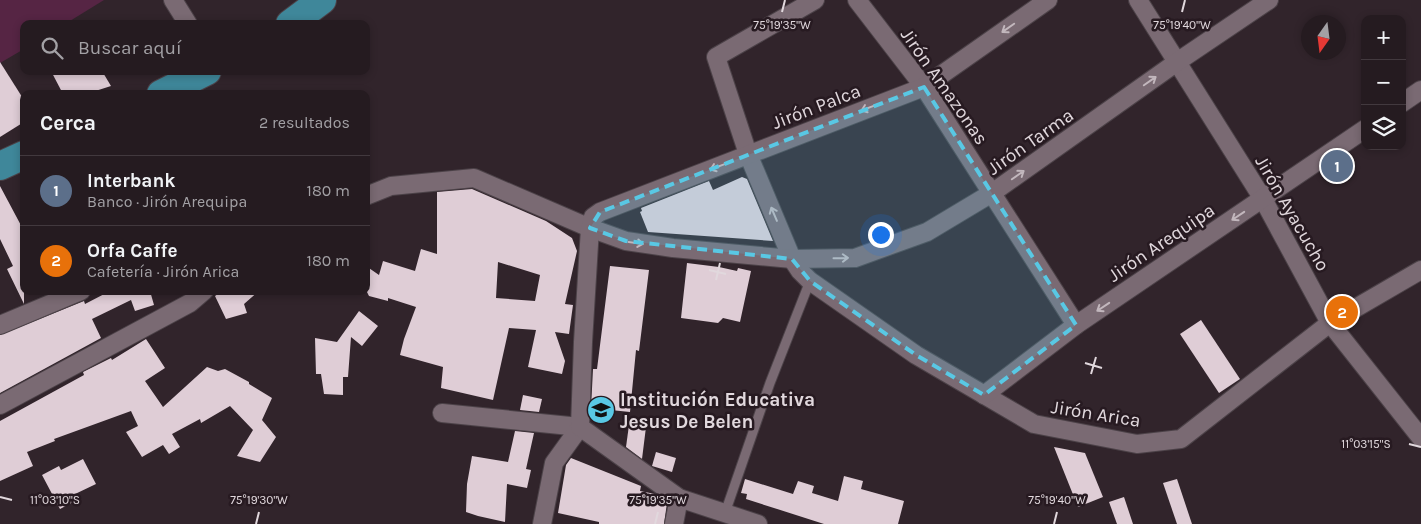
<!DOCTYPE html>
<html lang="es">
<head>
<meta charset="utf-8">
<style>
	:root { --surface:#251b20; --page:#2d2429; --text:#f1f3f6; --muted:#a3a1a5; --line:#42393e; --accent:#59c8e4 }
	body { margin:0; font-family:Karla,sans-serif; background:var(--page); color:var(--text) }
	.controls { position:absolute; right:15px; top:15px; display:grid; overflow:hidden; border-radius:10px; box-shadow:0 2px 8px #0003 }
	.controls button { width:45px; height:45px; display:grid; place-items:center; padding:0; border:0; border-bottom:1px solid var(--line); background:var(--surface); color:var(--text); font:25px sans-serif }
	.compass { position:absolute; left:1301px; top:15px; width:45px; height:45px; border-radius:50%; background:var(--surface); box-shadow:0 2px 8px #0003; rotate:194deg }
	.you { position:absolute; left:880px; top:234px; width:18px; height:18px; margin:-12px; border:4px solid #fff; border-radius:50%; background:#1a73e8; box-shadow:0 0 0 8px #1a73e833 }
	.badge { display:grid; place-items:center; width:32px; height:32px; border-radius:50%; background:var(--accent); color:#fff; font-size:16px; font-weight:700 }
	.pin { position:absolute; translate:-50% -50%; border:2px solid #fff; box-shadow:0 1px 5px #0006 }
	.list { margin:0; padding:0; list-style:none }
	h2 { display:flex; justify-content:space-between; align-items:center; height:65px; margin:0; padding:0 20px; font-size:21px }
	h2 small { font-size:16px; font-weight:400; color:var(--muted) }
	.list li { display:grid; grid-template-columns:32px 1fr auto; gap:15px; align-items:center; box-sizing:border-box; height:70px; padding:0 20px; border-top:1px solid var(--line) }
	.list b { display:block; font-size:19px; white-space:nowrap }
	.list p { margin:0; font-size:16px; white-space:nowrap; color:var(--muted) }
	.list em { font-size:16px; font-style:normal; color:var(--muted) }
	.icon { flex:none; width:28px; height:28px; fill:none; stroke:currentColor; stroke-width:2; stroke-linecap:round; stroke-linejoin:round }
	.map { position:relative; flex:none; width:1421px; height:524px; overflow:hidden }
	.search { position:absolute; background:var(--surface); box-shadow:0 2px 8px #0003; left:20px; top:20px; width:350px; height:55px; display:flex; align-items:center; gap:12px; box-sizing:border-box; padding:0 18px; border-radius:10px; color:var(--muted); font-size:19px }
	.panel { position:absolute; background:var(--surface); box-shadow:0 2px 8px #0003; left:20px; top:90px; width:350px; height:205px; border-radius:10px }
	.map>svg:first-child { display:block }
	.green { fill:#562544 }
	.building { fill:#dfcdd6; fill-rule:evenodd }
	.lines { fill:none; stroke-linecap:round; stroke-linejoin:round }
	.service-casing { stroke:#4c4248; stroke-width:11 }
	.minor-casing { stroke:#4c4248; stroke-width:20 }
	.trunk-casing { stroke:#4c4248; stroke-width:30 }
	.service { stroke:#7a6a73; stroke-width:9 }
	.minor { stroke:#7a6a73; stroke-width:18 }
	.trunk { stroke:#3f879a; stroke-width:28 }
	.oneway { stroke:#c2b7bd }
	.marked { fill:#59c8e4; fill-opacity:0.2; stroke:#59c8e4; stroke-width:4; stroke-dasharray:10 6; stroke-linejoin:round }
	.ticks { fill:none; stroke:#e1d8dd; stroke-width:2 }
	.labels { text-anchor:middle; stroke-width:5; stroke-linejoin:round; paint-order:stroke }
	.street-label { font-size:19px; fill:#e1d8dd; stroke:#271a21 }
	.poi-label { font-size:19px; font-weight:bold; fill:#e1d8dd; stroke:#271a21; text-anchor:start }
	.ticks-label { font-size:12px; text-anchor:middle; fill:#e1d8dd; stroke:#271a21; stroke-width:5; stroke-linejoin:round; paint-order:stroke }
</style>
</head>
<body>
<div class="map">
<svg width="1421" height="524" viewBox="0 0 1421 524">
	<rect width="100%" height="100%" fill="#31242b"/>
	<polygon class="green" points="0,0 104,0 65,24 24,24 24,49 0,63"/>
	<g class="building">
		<polygon points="0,62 24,100 24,122 0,137"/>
		<polygon points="51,71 102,71 111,86 86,94 63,94"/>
		<polygon points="742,177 747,179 773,241 648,232 640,212 642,211 641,208 709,181 713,190"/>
		<polygon points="0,186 24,231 24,304 7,269 13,266 0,239"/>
		<path d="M472 189 546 221 572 238 577 251 565 304 573 305 569 334 555 332 565 361 562 374 528 367 536 330 509 328 493 400 441 388 443 367 400 355 404 339 416 307 388 298V301L369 296 366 290V266L379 275 383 261 415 271 421 249 437 254V192ZM498 262 540 275 535 301 496 298Z"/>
		<polygon points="687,263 719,267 737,271 738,268 751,271 740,322 723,318 718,323 681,318"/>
		<polygon points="610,266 649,270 639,351 636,350 630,412 591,408 593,369 597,369"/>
		<polygon points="110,291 150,291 154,305 135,311 131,300 92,319 101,338 0,393 0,335 84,301 85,304"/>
		<polygon points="222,291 259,291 244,304 247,313 226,319 215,296"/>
		<polygon points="359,311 378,326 362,346 351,337 348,377 343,377 343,395 324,394 321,374 316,374 315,338 337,342"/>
		<polygon points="1201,320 1240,379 1219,393 1180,334"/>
		<polygon points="146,339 165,368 145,381 163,407 207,367 218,371 225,369 249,382 249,384 272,398 262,420 276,437 260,462 237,456 253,430 230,406 201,423 200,419 172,434 180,447 169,454 163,445 142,457 126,432 138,426 131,411 54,439 55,441 27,452 33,466 0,481 0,421 84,375 83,372 111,358 112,360"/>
		<polygon points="523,395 542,399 539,412 520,410"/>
		<polygon points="629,425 646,427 642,459 626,447"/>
		<polygon points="515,431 534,433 526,469 531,470 527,488 507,484 505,522 478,516 466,512 467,484 472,456 508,462"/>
		<polygon points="1054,447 1085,453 1103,497 1078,507"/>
		<polygon points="656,452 676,458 672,472 652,466"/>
		<polygon points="571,458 641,486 640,491 655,494 667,503 664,524 599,524 599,522 558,513 566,465"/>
		<polygon points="83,459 96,484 73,495 77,500 60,509 42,475 59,466 61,470"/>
		<polygon points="844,476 863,481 861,489 904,501 898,524 824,524 746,499 747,494 741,493 745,479 793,494 798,481 814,486 812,493 838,501"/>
		<polygon points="1177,479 1192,524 1177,524 1163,483"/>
		<polygon points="1124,497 1133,524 1117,524 1109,502"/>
	</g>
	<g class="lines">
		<g class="service-casing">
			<polyline id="service" points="725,513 770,383 810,281"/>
		</g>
		<g class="minor-casing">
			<g id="minor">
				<polyline points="173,0 188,24"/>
				<polyline points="815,0 716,57 748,154 792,259 800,271 810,281 916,355 1034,424 1137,444 1181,439 1330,323 1421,270"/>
				<polyline points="857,0 924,87 1076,325"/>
				<polyline points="1138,0 1263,199 1330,323 1421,438"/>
				<polyline points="1402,103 1421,90"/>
				<polyline points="366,196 391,186 474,178 590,228 626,241 673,248 792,259 855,258 927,232 992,193 1177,62 1269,0"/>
				<polyline points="0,325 81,291"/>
				<polyline points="984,395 1076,325 1365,129"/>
				<polyline points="0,405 190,303 204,291"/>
				<polyline points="442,413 580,427"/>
				<polyline points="542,524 554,463 580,427"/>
				<polyline points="674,524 679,498"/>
				<polyline points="758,524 679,498 580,427 583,342 590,228 593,217 600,212 924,87 1048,0"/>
			</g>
		</g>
		<g class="trunk-casing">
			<g id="trunk">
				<polyline points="290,24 322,0"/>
				<polyline points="161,94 207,71"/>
				<polyline points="0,166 24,155"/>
			</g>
		</g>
		<use href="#service" class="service"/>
		<use href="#minor" class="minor"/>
		<use href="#trunk" class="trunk"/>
	</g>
	<defs><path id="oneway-shaft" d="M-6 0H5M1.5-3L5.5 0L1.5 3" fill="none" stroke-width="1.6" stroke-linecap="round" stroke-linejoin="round" transform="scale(1.25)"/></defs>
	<g class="oneway">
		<use href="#oneway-shaft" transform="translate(1008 28) rotate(145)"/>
		<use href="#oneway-shaft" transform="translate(1150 81) rotate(-35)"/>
		<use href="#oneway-shaft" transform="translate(868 108) rotate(159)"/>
		<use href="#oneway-shaft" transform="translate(717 167) rotate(159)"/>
		<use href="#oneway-shaft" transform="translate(1018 175) rotate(-35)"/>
		<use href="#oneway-shaft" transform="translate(774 214) rotate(-113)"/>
		<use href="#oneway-shaft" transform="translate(1238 216) rotate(146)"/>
		<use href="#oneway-shaft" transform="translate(636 243) rotate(8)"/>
		<use href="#oneway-shaft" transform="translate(841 258) rotate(-1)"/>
		<use href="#oneway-shaft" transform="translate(1103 307) rotate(146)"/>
	</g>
	<path class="marked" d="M924 87 1076 325 984 395 916 355 810 281 792 259 626 241 590 228 600 212Z"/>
	<path class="ticks" d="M782 12 785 0M1182 12 1185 0M709 270 726 274M716 280 720 263M1085 363 1102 368M1091 374 1096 357M1409 444 1421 447M0 497 12 500M256 524 259 512M655 524 658 512M1054 524 1057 512"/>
	<defs>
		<g id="school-disc" transform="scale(1.4375)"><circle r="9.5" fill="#59c8e4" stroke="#271a21"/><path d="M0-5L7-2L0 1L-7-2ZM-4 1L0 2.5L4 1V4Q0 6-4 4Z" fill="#111"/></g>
	</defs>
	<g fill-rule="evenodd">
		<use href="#school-disc" x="601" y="410"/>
	</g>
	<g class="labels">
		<g class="street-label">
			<text transform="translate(945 86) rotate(55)" y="7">Jirón Amazonas</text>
			<text transform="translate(816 106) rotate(-21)" y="7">Jirón Palca</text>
			<text transform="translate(1030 141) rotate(-35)" y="7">Jirón Tarma</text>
			<text transform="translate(1293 213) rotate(60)" y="7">Jirón Ayacucho</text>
			<text transform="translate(1161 242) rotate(-34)" y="7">Jirón Arequipa</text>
			<text transform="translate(1096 413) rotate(9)" y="7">Jirón Arica</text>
		</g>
		<g class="poi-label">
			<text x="620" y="406">Institución Educativa<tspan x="620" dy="22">Jesus De Belen</tspan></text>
		</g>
	</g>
	<g class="ticks-label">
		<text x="782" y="29">75°19'35"W</text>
		<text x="1182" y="29">75°19'40"W</text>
		<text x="1366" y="448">11°03'15"S</text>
		<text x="259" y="504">75°19'30"W</text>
		<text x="658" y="504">75°19'35"W</text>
		<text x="1057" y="504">75°19'40"W</text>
		<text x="55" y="504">11°03'10"S</text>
	</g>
</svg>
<div class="controls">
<button>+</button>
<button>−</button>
<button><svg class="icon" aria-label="layers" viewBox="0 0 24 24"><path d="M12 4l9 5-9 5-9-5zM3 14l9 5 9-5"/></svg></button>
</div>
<svg class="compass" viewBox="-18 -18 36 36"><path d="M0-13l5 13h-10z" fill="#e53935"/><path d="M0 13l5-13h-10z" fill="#a3a1a5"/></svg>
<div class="you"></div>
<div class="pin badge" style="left:1337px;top:166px;background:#5c6f8a">1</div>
<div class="pin badge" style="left:1342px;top:312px;background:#e8710a">2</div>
<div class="search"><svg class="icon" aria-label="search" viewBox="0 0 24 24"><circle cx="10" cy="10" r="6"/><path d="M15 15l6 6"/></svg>Buscar aquí</div>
<section class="panel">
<h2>Cerca<small>2 resultados</small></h2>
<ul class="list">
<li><span class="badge" style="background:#5c6f8a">1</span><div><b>Interbank</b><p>Banco · Jirón Arequipa</p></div><em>180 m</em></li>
<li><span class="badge" style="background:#e8710a">2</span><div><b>Orfa Caffe</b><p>Cafetería · Jirón Arica</p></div><em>180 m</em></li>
</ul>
</section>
</div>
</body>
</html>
